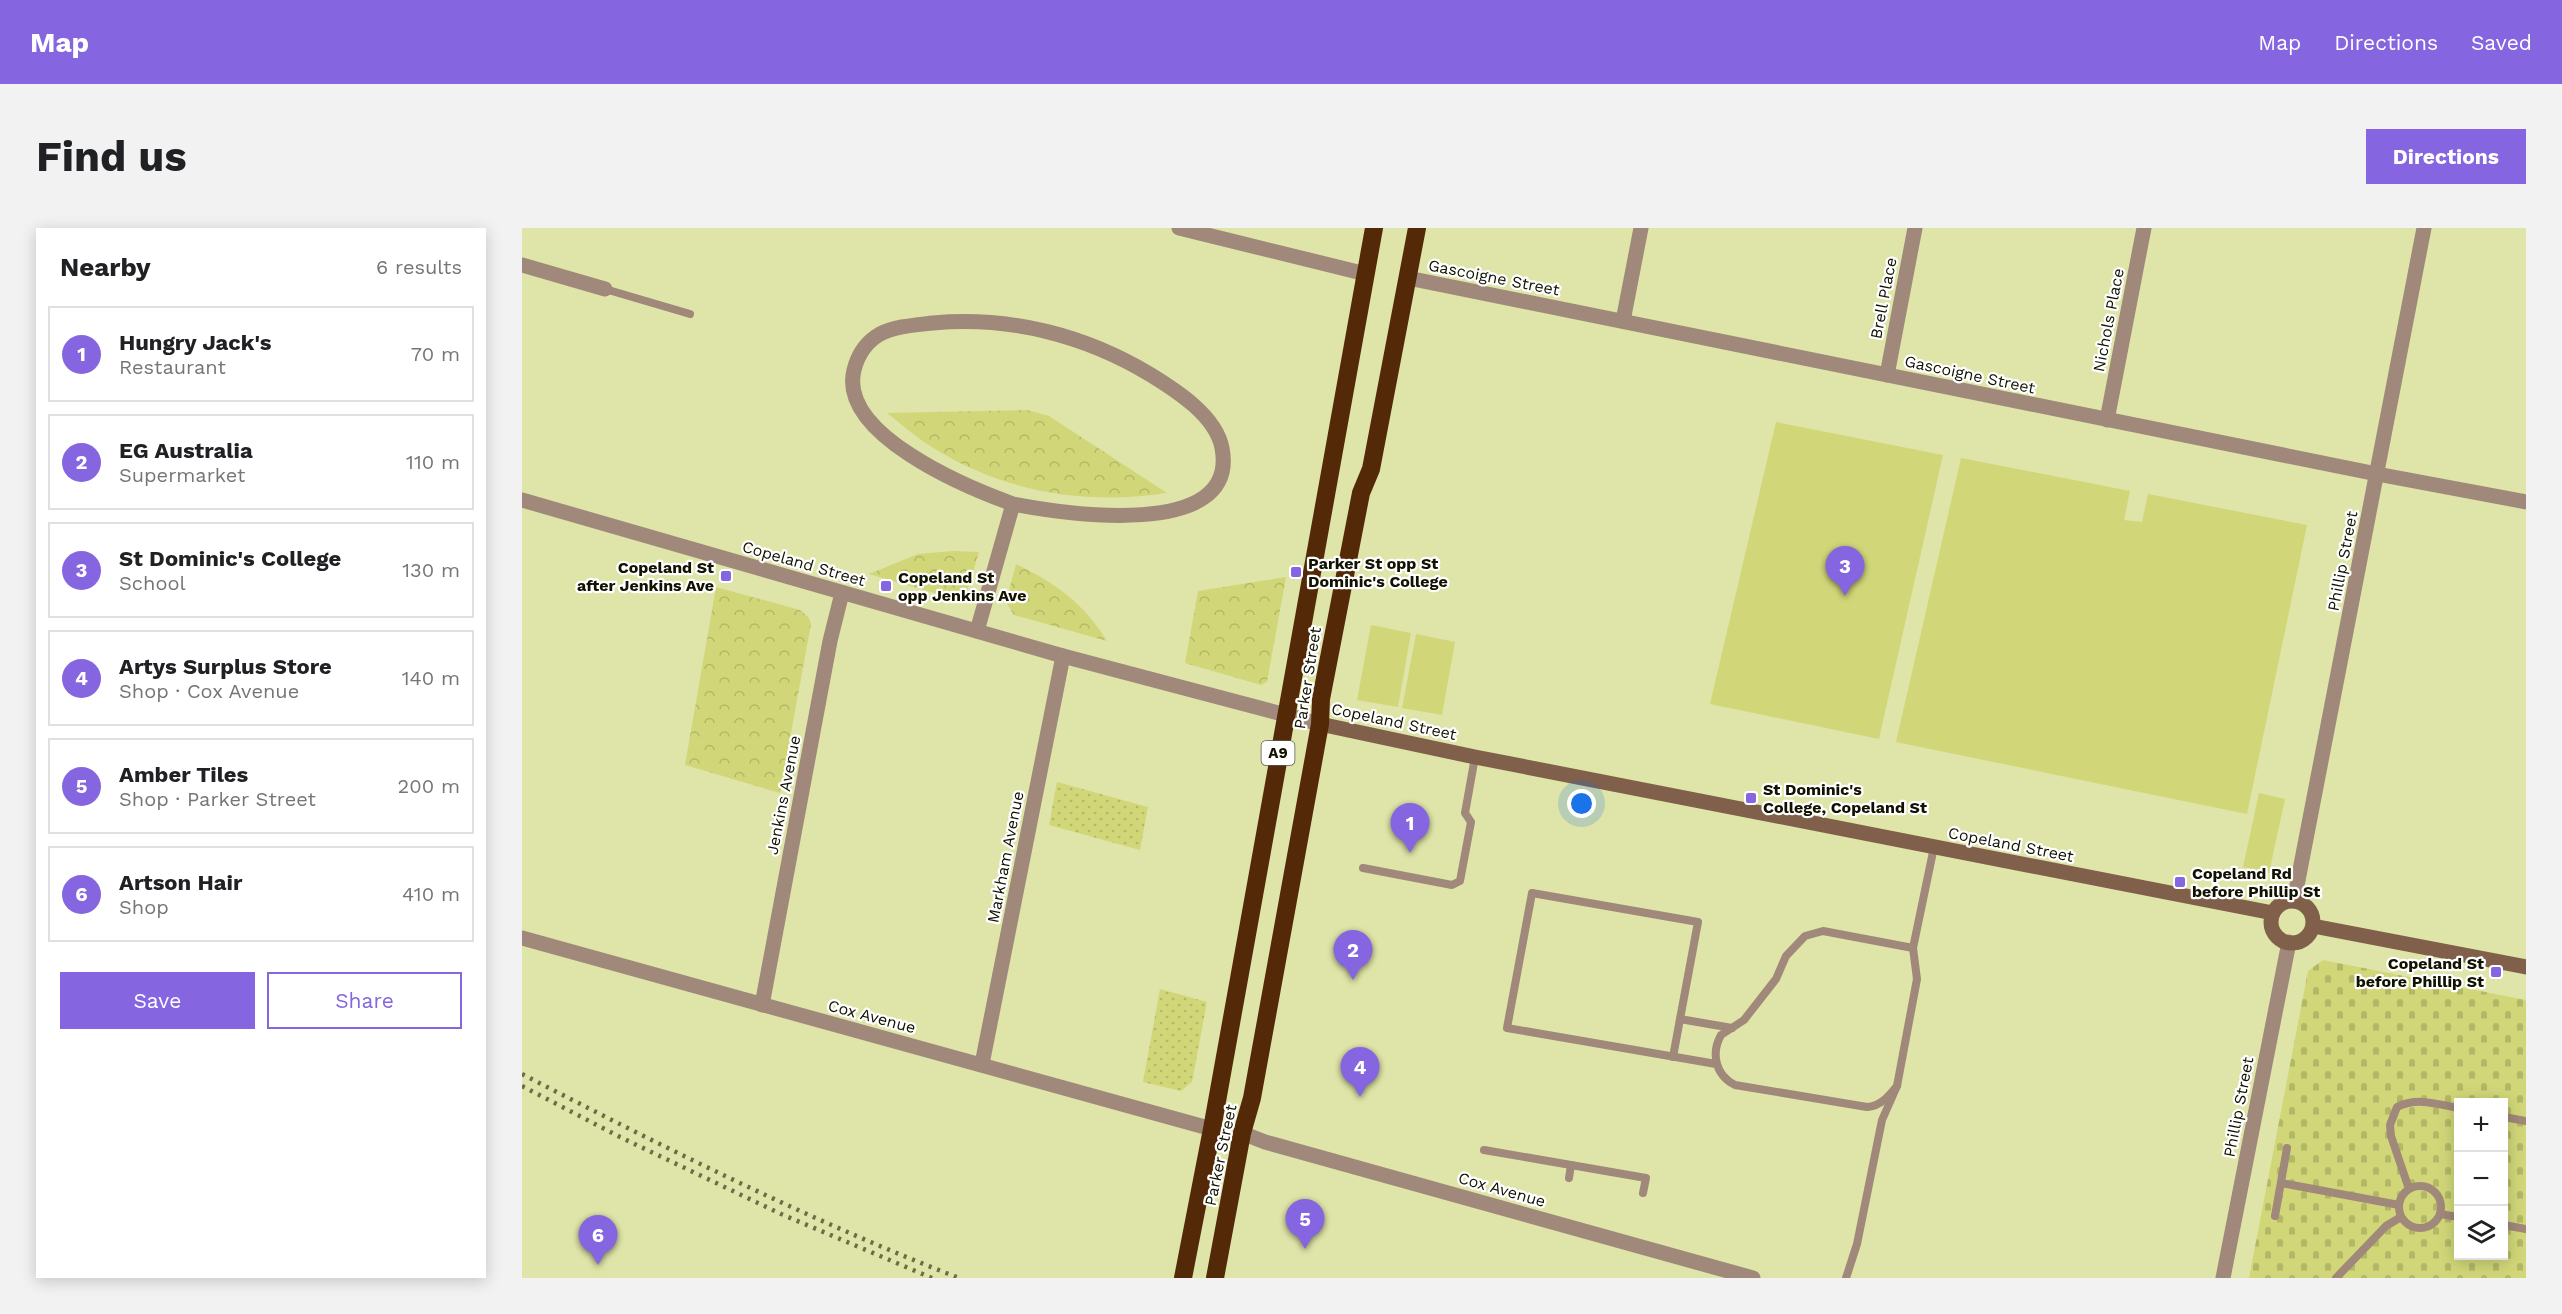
<!DOCTYPE html>
<html lang="en">
<head>
<meta charset="utf-8">
<style>
	:root { --surface:#fff; --page:#f2f2f2; --text:#202124; --muted:#757577; --line:#e0e0e0; --accent:#8565e0 }
	body { margin:0; font-family:"Work Sans",sans-serif; background:var(--page); color:var(--text) }
	.controls { position:absolute; right:18px; bottom:18px; display:grid; overflow:hidden; border-radius:0px; box-shadow:0 3px 15px #0003 }
	.controls button { width:54px; height:54px; display:grid; place-items:center; padding:0; border:0; border-bottom:2px solid var(--line); background:var(--surface); color:var(--text); font:30px sans-serif }
	.you { position:absolute; left:1060px; top:576px; width:21px; height:21px; margin:-15px; border:4px solid #fff; border-radius:50%; background:#1a73e8; box-shadow:0 0 0 9px #1a73e833 }
	.badge { display:grid; place-items:center; width:39px; height:39px; border-radius:50%; background:var(--accent); color:#fff; font-size:20px; font-weight:700 }
	.pin { position:absolute; translate:-50% -50px; filter:drop-shadow(0 2px 3px #0008) }
	.pin::after { content:''; position:absolute; top:32px; width:21px; height:18px; background:inherit; clip-path:polygon(0 0,100% 0,50% 100%) }
	.list { margin:0; padding:0; list-style:none }
	h2 { display:flex; justify-content:space-between; align-items:center; height:78px; margin:0; padding:0 24px; font-size:26px }
	h2 small { font-size:20px; font-weight:400; color:var(--muted) }
	.list li { display:grid; grid-template-columns:39px 1fr auto; gap:18px; align-items:center; box-sizing:border-box; height:96px; margin:0 12px 12px; padding:0 12px; border:2px solid var(--line); border-radius:0px }
	.list b { display:block; font-size:22px; white-space:nowrap }
	.list p { margin:0; font-size:20px; white-space:nowrap; color:var(--muted) }
	.list em { font-size:20px; font-style:normal; color:var(--muted) }
	.actions { display:flex; gap:12px; padding:18px 24px }
	.actions a { flex:1; padding:14px 0; border:2px solid var(--accent); border-radius:0px; text-align:center; font-size:21px; color:var(--accent) }
	.actions .main { background:var(--accent); color:#fff }
	.icon { flex:none; width:33px; height:33px; fill:none; stroke:currentColor; stroke-width:2; stroke-linecap:round; stroke-linejoin:round }
	.map { position:relative; flex:none; width:2004px; height:1050px; overflow:hidden; border-radius:0px }
	header { display:flex; align-items:center; gap:36px; box-sizing:border-box; height:84px; padding:0 30px; background:var(--accent); color:#fff }
	header strong { font-size:28px }
	nav { display:flex; gap:33px; margin-inline-start:auto; font-size:21px }
	.intro { display:flex; align-items:center; justify-content:space-between; box-sizing:border-box; height:144px; padding:0 36px }
	h1 { margin:0; font-size:42px }
	.button { padding:15px 27px; border-radius:0px; background:var(--accent); color:#fff; font-size:21px; font-weight:700 }
	main { display:flex; gap:36px; padding:0 36px }
	aside { flex:1; background:var(--surface); border-radius:0px; box-shadow:0 3px 15px #0003 }
	.map>svg:first-child { display:block }
	.grass { fill:url(#grass-dots) }
	.cemetery { fill:url(#cemetery-stones); fill-rule:evenodd }
	.park { fill:url(#park-crowns) }
	.pitch { fill:#d1d778 }
	.lines { fill:none; stroke-linecap:round; stroke-linejoin:round }
	.lane { stroke:#a0887a; stroke-width:8 }
	.street { stroke:#a0887a; stroke-width:15 }
	.secondary { stroke:#805f4b; stroke-width:15 }
	.highway { stroke:#542908; stroke-width:18 }
	.rail { stroke:#6a6d48; stroke-width:4.5; stroke-dasharray:3 6; stroke-linecap:butt }
	.poi-dot { fill:#8565e0; stroke:#fff; stroke-width:2 }
	.labels { text-anchor:middle; stroke-width:4.5; stroke-linejoin:round; paint-order:stroke }
	.shield { fill:#fff; stroke:#58594c; stroke-width:1.5 }
	.shield-label { font-size:15px; font-weight:bold; fill:#111200 }
	.street-label { font-size:16px; fill:#111200; stroke:#fff }
	.poi-label { font-size:16px; font-weight:bold; fill:#111200; stroke:#fff; text-anchor:start }
</style>
</head>
<body>
<header>
<strong>Map</strong>
<nav><a>Map</a><a>Directions</a><a>Saved</a></nav>
</header>
<div class="intro"><h1>Find us</h1><a class="button">Directions</a></div>
<main>
<aside>
<h2>Nearby<small>6 results</small></h2>
<ul class="list">
<li><span class="badge">1</span><div><b>Hungry Jack's</b><p>Restaurant</p></div><em>70 m</em></li>
<li><span class="badge">2</span><div><b>EG Australia</b><p>Supermarket</p></div><em>110 m</em></li>
<li><span class="badge">3</span><div><b>St Dominic's College</b><p>School</p></div><em>130 m</em></li>
<li><span class="badge">4</span><div><b>Artys Surplus Store</b><p>Shop · Cox Avenue</p></div><em>140 m</em></li>
<li><span class="badge">5</span><div><b>Amber Tiles</b><p>Shop · Parker Street</p></div><em>200 m</em></li>
<li><span class="badge">6</span><div><b>Artson Hair</b><p>Shop</p></div><em>410 m</em></li>
</ul>
<div class="actions"><a class="main">Save</a><a>Share</a></div>
</aside>
<div class="map">
<svg width="2004" height="1050" viewBox="0 0 2004 1050">
	<defs>
		<pattern id="grass-dots" width="8" height="8" patternUnits="userSpaceOnUse" patternTransform="scale(1.5)"><rect width="8" height="8" fill="#d1d778"/><path d="M2 2h.1M6 6h.1" fill="none" stroke="#b2b866" stroke-width="1.8" stroke-linecap="round"/></pattern>
		<pattern id="cemetery-stones" width="16" height="16" patternUnits="userSpaceOnUse" patternTransform="scale(1.5)"><rect width="16" height="16" fill="#d1d778"/><path d="M2 7V4a2 2 0 0 1 4 0v3zM10 15v-3a2 2 0 0 1 4 0v3z" fill="#b2b866"/></pattern>
		<pattern id="park-crowns" width="20" height="18" patternUnits="userSpaceOnUse" patternTransform="scale(1.5)"><rect width="20" height="18" fill="#d1d778"/><path d="M2 6a3 3 0 1 1 6 0M12 15a3 3 0 1 1 6 0" fill="none" stroke="#b2b866"/></pattern>
	</defs>
	<rect width="100%" height="100%" fill="#dfe4a8"/>
	<g class="grass">
		<polygon points="535,554 626,579 618,622 527,597"/>
		<polygon points="638,761 685,774 670,854 659,863 621,854"/>
	</g>
	<path class="cemetery" d="M1801 732 2004 772V1050H1727L1786 743ZM1936 874H1982V1028H1936Z"/>
	<g class="park">
		<path d="M506 182 527 188 645 265C562 278 476 263 405 216 391 207 378 195 365 185Z"/>
		<polygon points="431,323 457,324 445,363 433,371 347,346 396,326"/>
		<path d="M494 336C535 356 561 375 585 413L492 387 484 374Z"/>
		<polygon points="764,349 745,454 739,457 663,435 676,363"/>
		<polygon points="194,359 278,382 287,390 289,396 258,565 163,537"/>
	</g>
	<g class="pitch">
		<polygon points="1254,194 1421,227 1357,511 1188,476"/>
		<polygon points="1439,230 1608,263 1602,292 1620,294 1626,266 1785,297 1725,586 1374,514"/>
		<polygon points="849,397 889,405 876,479 835,472"/>
		<polygon points="894,406 933,414 920,487 880,480"/>
		<polygon points="1737,565 1763,571 1747,645 1721,639"/>
	</g>
	<g class="lines">
		<g class="lane">
			<polyline points="83,61 168,86"/>
			<polyline points="841,640 930,657 938,653 949,594 943,585 953,529"/>
			<polyline points="1151,829 1158,791"/>
			<polyline points="1194,836 985,800 1010,665 1176,694 1158,791 1210,800"/>
			<path d="M1375 858C1367 868 1359 878 1345 879L1213 857C1193 847 1189 825 1199 807L1222 792 1254 751 1264 728 1283 708 1301 703 1391 720"/>
			<polyline points="1982,889 2004,893"/>
			<polyline points="962,922 1124,950 1121,965"/>
			<polyline points="1047,950 1049,937"/>
			<polyline points="1759,955 1877,977"/>
			<circle cx="1898" cy="979" r="21"/>
			<path d="M1887 961 1869 908 1868 897 1875 879C1895 869 1915 876 1936 880"/>
			<polyline points="1918,986 1936,989"/>
			<polyline points="1753,988 1765,920"/>
			<polyline points="1982,997 2004,1001"/>
			<polyline points="1324,1050 1335,1016 1360,892 1375,858 1395,751 1391,720 1412,619"/>
			<polyline points="1814,1050 1864,998 1879,989"/>
		</g>
		<g class="street">
			<polyline points="657,0 844,46"/>
			<polyline points="0,37 83,61"/>
			<polyline points="886,50 1855,246 2004,274"/>
			<polyline points="1101,93 1119,0"/>
			<polyline points="1365,147 1393,0"/>
			<polyline points="1585,192 1622,0"/>
			<polyline points="0,272 541,428 798,496"/>
			<path d="M455 403 491 276C444 259 316 206 332 142 336 126 344 114 358 106 374 98 394 97 411 95 488 88 563 107 629 147 655 163 694 188 700 220 718 314 539 285 491 276"/>
			<polyline points="1772,673 1902,0"/>
			<polyline points="0,710 690,901"/>
			<polyline points="240,777 308,413 320,365"/>
			<polyline points="460,836 541,428"/>
			<polyline points="720,905 743,914 1231,1050"/>
			<polyline points="1701,1050 1767,714"/>
		</g>
		<g class="secondary">
			<polyline points="798,496 953,529 1751,685"/>
			<circle cx="1770" cy="694" r="21"/>
			<polyline points="1791,698 2004,739"/>
		</g>
		<g class="highway">
			<polyline points="661,1050 690,901 852,0"/>
			<polyline points="693,1050 720,905 730,870 798,496 799,471 839,265 849,241 895,0"/>
		</g>
		<g class="rail">
			<path d="M0 846C143 920 287 992 437 1050"/>
			<polyline points="0,858 98,909 259,986 410,1050"/>
		</g>
	</g>
	<g class="poi-dot">
		<rect x="768" y="338" width="12" height="12" rx="3"/>
		<rect x="198" y="342" width="12" height="12" rx="3"/>
		<rect x="358" y="352" width="12" height="12" rx="3"/>
		<rect x="1223" y="564" width="12" height="12" rx="3"/>
		<rect x="1652" y="648" width="12" height="12" rx="3"/>
		<rect x="1968" y="738" width="12" height="12" rx="3"/>
	</g>
	<g class="labels">
		<rect class="shield" x="739.5" y="513" width="33" height="24" rx="4.5"/>
		<g class="shield-label">
			<text x="756" y="530">A9</text>
		</g>
		<g class="street-label">
			<text transform="translate(972 49) rotate(11)" y="6">Gascoigne Street</text>
			<text transform="translate(1361 70) rotate(-79)" y="6">Brell Place</text>
			<text transform="translate(1586 92) rotate(-79)" y="6">Nichols Place</text>
			<text transform="translate(1448 146) rotate(12)" y="6">Gascoigne Street</text>
			<text transform="translate(1820 333) rotate(-79)" y="6">Phillip Street</text>
			<text transform="translate(282 335) rotate(16)" y="6">Copeland Street</text>
			<text transform="translate(785 450) rotate(-81)" y="6">Parker Street</text>
			<text transform="translate(872 493) rotate(12)" y="6">Copeland Street</text>
			<text transform="translate(261 567) rotate(-79)" y="6">Jenkins Avenue</text>
			<text transform="translate(1489 616) rotate(11)" y="6">Copeland Street</text>
			<text transform="translate(483 629) rotate(-79)" y="6">Markham Avenue</text>
			<text transform="translate(350 788) rotate(15)" y="6">Cox Avenue</text>
			<text transform="translate(1716 879) rotate(-79)" y="6">Phillip Street</text>
			<text transform="translate(698 927) rotate(-78)" y="6">Parker Street</text>
			<text transform="translate(980 961) rotate(16)" y="6">Cox Avenue</text>
		</g>
		<g class="poi-label">
			<text x="786" y="341">Parker St opp St<tspan x="786" dy="18">Dominic's College</tspan></text>
			<text x="192" y="345" text-anchor="end">Copeland St<tspan x="192" dy="18">after Jenkins Ave</tspan></text>
			<text x="376" y="355">Copeland St<tspan x="376" dy="18">opp Jenkins Ave</tspan></text>
			<text x="1241" y="567">St Dominic's<tspan x="1241" dy="18">College, Copeland St</tspan></text>
			<text x="1670" y="651">Copeland Rd<tspan x="1670" dy="18">before Phillip St</tspan></text>
			<text x="1962" y="741" text-anchor="end">Copeland St<tspan x="1962" dy="18">before Phillip St</tspan></text>
		</g>
	</g>
</svg>
<div class="controls">
<button>+</button>
<button>−</button>
<button><svg class="icon" aria-label="layers" viewBox="0 0 24 24"><path d="M12 4l9 5-9 5-9-5zM3 14l9 5 9-5"/></svg></button>
</div>
<div class="you"></div>
<div class="pin badge" style="left:888px;top:625px">1</div>
<div class="pin badge" style="left:831px;top:752px">2</div>
<div class="pin badge" style="left:1323px;top:368px">3</div>
<div class="pin badge" style="left:838px;top:869px">4</div>
<div class="pin badge" style="left:783px;top:1021px">5</div>
<div class="pin badge" style="left:76px;top:1037px">6</div>
</div>
</main>
</body>
</html>
